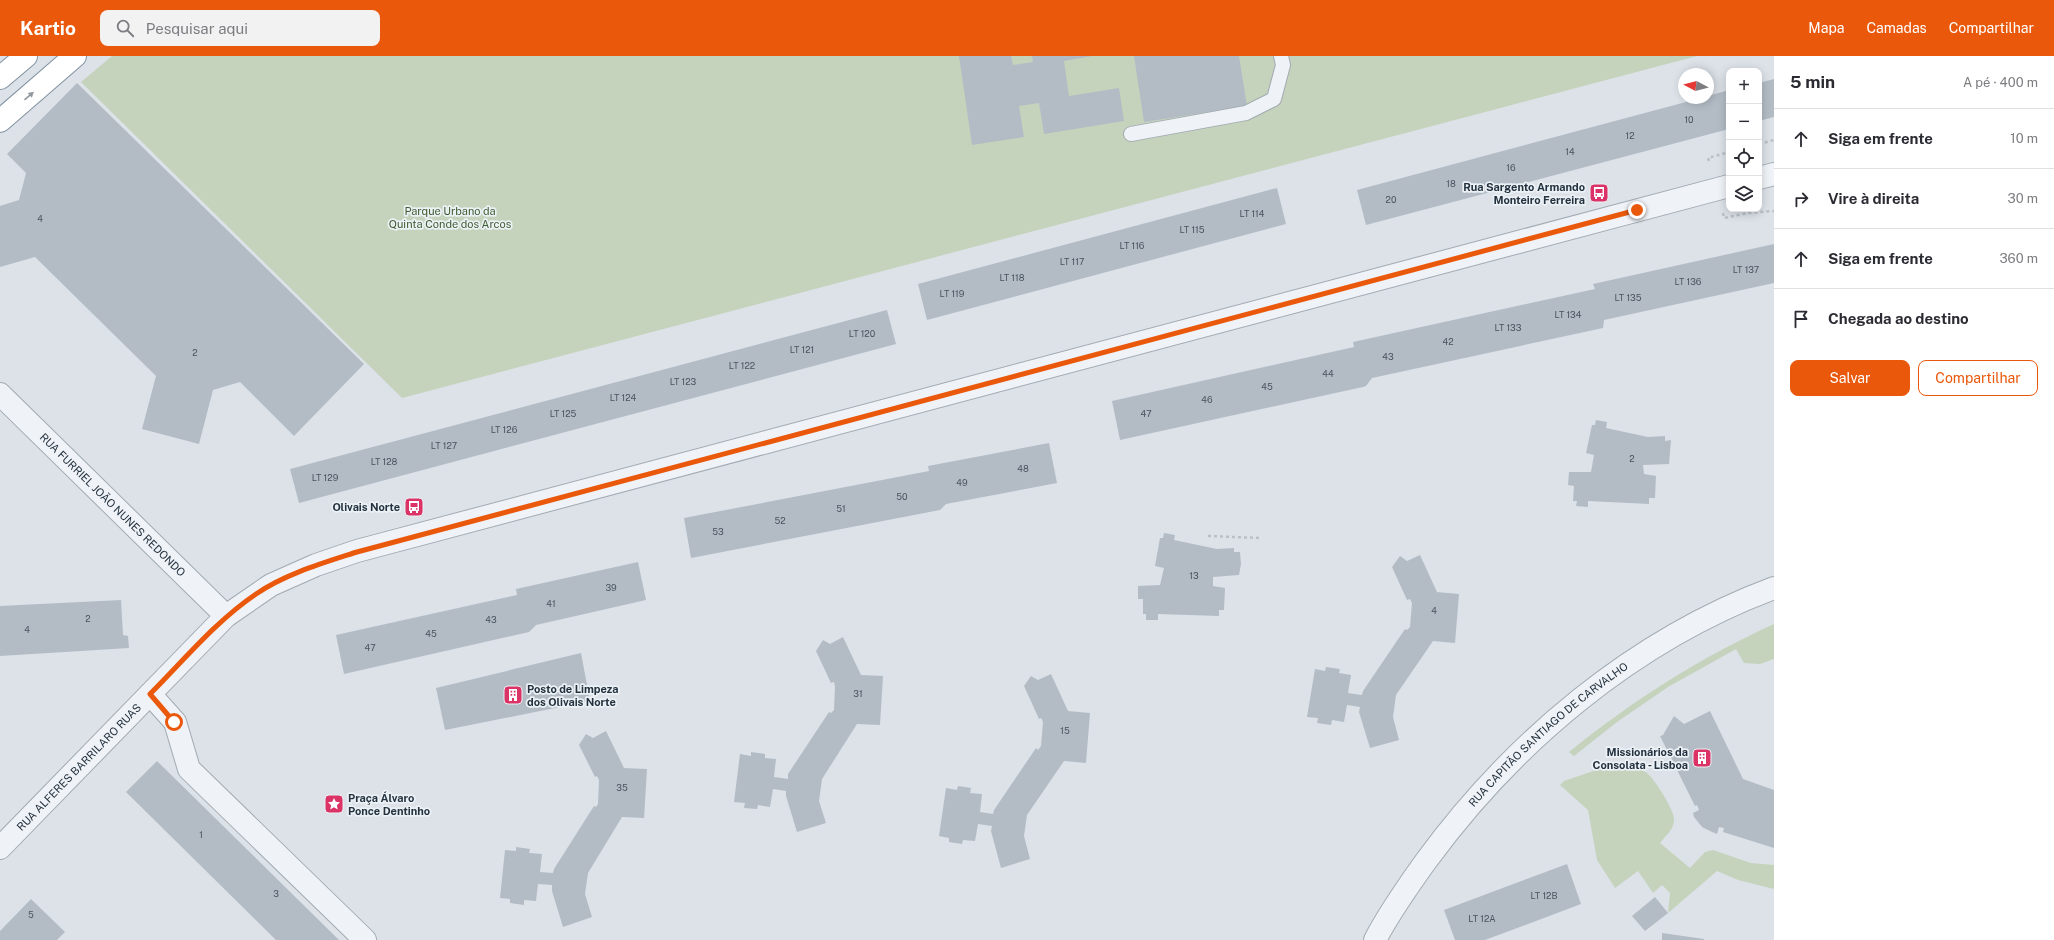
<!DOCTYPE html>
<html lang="pt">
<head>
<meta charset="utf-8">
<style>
	:root { --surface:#fff; --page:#f2f2f3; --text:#2b2b33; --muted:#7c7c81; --line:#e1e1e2; --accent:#ea580c }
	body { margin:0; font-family:"Public Sans",sans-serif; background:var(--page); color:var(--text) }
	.controls { position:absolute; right:12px; top:12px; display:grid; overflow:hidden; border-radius:8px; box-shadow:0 2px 10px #0003 }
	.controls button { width:36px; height:36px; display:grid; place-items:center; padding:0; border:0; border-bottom:1px solid var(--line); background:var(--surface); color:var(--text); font:20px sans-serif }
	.compass { position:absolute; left:1678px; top:12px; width:36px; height:36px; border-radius:50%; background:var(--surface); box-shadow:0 2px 10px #0003; rotate:277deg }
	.stop { position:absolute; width:12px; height:12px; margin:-9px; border:3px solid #ea580c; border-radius:50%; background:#fff }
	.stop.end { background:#ea580c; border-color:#fff; box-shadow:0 1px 4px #0008 }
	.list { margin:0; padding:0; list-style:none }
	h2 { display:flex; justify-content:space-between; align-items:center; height:52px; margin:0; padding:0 16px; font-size:17px }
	h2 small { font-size:13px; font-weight:400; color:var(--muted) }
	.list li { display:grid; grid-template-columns:26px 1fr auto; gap:12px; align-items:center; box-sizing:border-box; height:60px; padding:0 16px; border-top:1px solid var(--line) }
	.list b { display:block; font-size:15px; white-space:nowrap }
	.list em { font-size:13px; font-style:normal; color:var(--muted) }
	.actions { display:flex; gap:8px; padding:12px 16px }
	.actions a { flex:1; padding:9px 0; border:1px solid var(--accent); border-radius:8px; text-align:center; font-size:14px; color:var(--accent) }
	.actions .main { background:var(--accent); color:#fff }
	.icon { flex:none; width:22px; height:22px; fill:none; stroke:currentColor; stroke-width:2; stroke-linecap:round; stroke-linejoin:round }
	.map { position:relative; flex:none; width:1774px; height:884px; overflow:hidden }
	header { display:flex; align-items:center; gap:24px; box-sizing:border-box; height:56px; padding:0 20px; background:var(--accent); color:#fff }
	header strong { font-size:19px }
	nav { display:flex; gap:22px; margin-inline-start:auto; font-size:14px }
	.search { width:280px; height:36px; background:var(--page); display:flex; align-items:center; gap:10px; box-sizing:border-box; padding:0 14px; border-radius:8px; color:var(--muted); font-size:15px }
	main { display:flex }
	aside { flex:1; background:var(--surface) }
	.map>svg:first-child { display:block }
	.green { fill:#c5d3bc }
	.building { fill:#b3bcc5 }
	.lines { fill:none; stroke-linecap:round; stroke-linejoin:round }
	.service-casing { stroke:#a1aab2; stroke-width:16 }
	.minor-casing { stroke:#a1aab2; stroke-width:24 }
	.tertiary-casing { stroke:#a1aab2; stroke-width:24 }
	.trunk-casing { stroke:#8292a0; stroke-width:24 }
	.path { stroke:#bac0c6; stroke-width:2.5; stroke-dasharray:3 3; stroke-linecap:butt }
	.service { stroke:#eff2f6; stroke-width:14 }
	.minor { stroke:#eff2f6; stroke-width:22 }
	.tertiary { stroke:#eff2f6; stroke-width:22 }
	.trunk { stroke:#fff; stroke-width:22 }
	.oneway { fill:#92989f }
	.route { stroke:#ea580c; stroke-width:5 }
	.labels { text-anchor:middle; stroke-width:3.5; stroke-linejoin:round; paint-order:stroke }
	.number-label { font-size:9px; fill:#485460 }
	.poi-label { font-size:11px; font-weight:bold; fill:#24323f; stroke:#ebf1f5; text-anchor:end }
	.park-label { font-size:11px; fill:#3f5c30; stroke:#ebf1f5 }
	.street-label { font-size:11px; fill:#24323f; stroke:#ebf1f5 }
</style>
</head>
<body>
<header>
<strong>Kartio</strong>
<div class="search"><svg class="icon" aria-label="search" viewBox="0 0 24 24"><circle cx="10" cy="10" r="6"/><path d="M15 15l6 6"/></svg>Pesquisar aqui</div>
<nav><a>Mapa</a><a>Camadas</a><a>Compartilhar</a></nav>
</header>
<main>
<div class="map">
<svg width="1774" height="884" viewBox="0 0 1774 884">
	<rect width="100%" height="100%" fill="#dce2e8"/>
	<g class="green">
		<polygon points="112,0 1697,0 402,342 81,26"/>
		<path d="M1774 568V603L1760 608 1744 607 1736 593 1668 631 1617 666 1574 700 1569 696C1632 645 1701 601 1774 568Z"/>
		<path d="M1624 708C1633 710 1642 712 1649 719 1656 726 1675 755 1674 764 1674 774 1665 780 1660 787L1690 812 1705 796 1713 794 1751 807 1774 809V833L1738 824 1717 815 1668 857 1670 837 1662 829 1653 837 1638 815 1615 832 1597 804 1588 754 1560 729 1564 725 1611 709Z"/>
	</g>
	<g class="building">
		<polygon points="959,0 1011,0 1013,9 1033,6 1032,0 1092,0 1064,5 1069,40 1119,32 1124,65 1044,78 1039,47 1019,50 1024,81 972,89"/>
		<polygon points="1134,0 1239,0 1247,50 1144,66"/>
		<polygon points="1774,23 1774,61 1759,65 1759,27"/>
		<polygon points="77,27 364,308 294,380 240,326 213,334 199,388 142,373 156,320 35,201 0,211 0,150 19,144 26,117 7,98"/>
		<polygon points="1729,34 1729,73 1366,169 1357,134 1701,42 1708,42 1708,40"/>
		<polygon points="1277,132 1286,168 927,264 918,228"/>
		<polygon points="1774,188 1774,227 1604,264 1603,272 1372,322 1366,330 1363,331 1120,384 1112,345 1354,291 1353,286 1595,233 1593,228"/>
		<polygon points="887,254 896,288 299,447 290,413"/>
		<polygon points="1596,364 1607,366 1606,372 1648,381 1665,380 1665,385 1671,384 1669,408 1643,409 1644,418 1656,420 1655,442 1649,442 1649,448 1588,445 1588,451 1576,450 1577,445 1573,445 1574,430 1568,429 1569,416 1591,416 1594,399 1586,397 1592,369 1595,369"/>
		<polygon points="1049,387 1057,427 946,448 940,454 691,502 684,462 929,415 928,410"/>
		<polygon points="1164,477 1175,479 1174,484 1217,493 1234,492 1234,496 1240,496 1241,508 1239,519 1213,521 1213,530 1225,532 1224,554 1219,554 1219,560 1158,558 1158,564 1146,564 1146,558 1143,558 1143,543 1138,543 1138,530 1160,529 1164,512 1155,510 1160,482 1163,482"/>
		<polygon points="1420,499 1437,536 1459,538 1455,587 1433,585 1396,639 1393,661 1399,684 1370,692 1359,656 1360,651 1347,649 1344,666 1332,664 1331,669 1317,667 1318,662 1307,661 1315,613 1325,615 1326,611 1340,613 1339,617 1351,619 1348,637 1362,639 1363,635 1405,573 1407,574 1410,571 1412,547 1410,543 1407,544 1392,511 1400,500 1407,505"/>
		<polygon points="638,506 646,544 536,569 529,576 344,618 336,579 517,539 516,533"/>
		<polygon points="121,544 123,579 128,580 129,592 0,600 0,550"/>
		<polygon points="843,581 861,619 883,620 880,669 857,668 822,723 819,745 826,767 797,776 786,740 786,735 773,733 770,751 758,749 757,753 744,752 745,747 734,746 740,698 751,700 751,696 765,698 765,702 776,703 774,721 788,723 788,718 829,656 831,657 834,654 835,630 834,626 831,627 816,595 823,584 830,588"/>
		<polygon points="581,597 590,645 445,674 436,632"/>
		<polygon points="1051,618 1068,655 1090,657 1086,707 1064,705 1027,759 1024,780 1030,803 1001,812 991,775 992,770 978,768 975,785 963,784 962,788 949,786 949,782 939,780 946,732 957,734 958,730 971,732 970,737 982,738 980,756 993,758 994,754 1036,692 1038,694 1041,690 1043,666 1041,662 1039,663 1024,630 1031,620 1038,624"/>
		<polygon points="1710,655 1743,723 1774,734 1774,792 1723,776 1724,772 1719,771 1717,778 1712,776 1702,771 1694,761 1693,757 1699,754 1697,749 1695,750 1660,680 1663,679 1674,660 1684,668"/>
		<polygon points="606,675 624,712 647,713 644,762 622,761 588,817 585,838 592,861 563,871 552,835 552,829 538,828 536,845 524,844 524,849 510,847 510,843 500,842 505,794 516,795 516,791 530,793 529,797 542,798 540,816 553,817 554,813 594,750 596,751 598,748 599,724 597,720 595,721 579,689 586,678 593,682"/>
		<polygon points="157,705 276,822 339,884 276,884 126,736"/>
		<polygon points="1567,808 1581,848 1485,884 1455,884 1444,854"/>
		<polygon points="1655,841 1668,857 1645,875 1632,860"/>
		<polygon points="31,843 65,876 57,884 0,884 0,875"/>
		<polygon points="1662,877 1704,883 1704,884 1662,884"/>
	</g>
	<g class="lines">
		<g class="service-casing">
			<polyline id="service" points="1131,78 1246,57 1274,43 1283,9 1281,0"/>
		</g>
		<g class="minor-casing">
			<polyline id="minor" points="150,638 175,666 189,713 365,884"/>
		</g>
		<g class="tertiary-casing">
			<g id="tertiary">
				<polyline points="1759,122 1774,118"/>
				<path id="s1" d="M0 338 226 560"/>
				<path id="s2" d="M0 792 226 560 271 529 316 509 357 495 1729 130"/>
				<path id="s3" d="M1375 884C1389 857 1408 830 1426 805 1513 686 1634 584 1774 532"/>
			</g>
		</g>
		<g class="trunk-casing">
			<g id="trunk">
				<polyline points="0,22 26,0"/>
				<polyline points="0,65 75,0"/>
			</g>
		</g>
		<g class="path">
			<polyline points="1759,88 1774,84"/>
			<polyline points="1709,105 1708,102 1729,96"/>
			<polyline points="1723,157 1724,162 1748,157 1774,155"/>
			<polyline points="1208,480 1260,482"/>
		</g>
		<use href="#service" class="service"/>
		<use href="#minor" class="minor"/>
		<use href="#tertiary" class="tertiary"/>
		<use href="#trunk" class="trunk"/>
	</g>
	<defs><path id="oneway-solid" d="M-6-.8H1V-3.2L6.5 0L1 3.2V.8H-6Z"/></defs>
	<use class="oneway" href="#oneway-solid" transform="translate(29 40) rotate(-41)"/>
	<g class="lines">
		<path class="route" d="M174 666 150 638C184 604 216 565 256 538 285 518 323 507 357 496L1637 154"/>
	</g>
	<defs>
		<g id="bus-square" transform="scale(1)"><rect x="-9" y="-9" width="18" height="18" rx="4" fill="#db3366" stroke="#ebf1f5"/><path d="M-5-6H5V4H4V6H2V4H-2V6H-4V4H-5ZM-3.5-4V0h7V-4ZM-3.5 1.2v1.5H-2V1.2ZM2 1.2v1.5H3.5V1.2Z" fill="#fff"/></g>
		<g id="building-square" transform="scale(1)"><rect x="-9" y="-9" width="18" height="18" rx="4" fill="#db3366" stroke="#ebf1f5"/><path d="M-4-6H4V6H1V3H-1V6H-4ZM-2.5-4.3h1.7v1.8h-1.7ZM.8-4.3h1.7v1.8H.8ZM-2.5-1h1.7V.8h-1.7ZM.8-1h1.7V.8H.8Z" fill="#fff"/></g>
		<g id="sight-square" transform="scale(1)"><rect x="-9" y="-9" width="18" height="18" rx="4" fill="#db3366" stroke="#ebf1f5"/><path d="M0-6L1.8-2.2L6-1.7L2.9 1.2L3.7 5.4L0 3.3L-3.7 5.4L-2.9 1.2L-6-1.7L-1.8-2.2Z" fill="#fff"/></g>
	</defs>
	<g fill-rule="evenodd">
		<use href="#bus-square" x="1599" y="137"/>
		<use href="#bus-square" x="414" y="451"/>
		<use href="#building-square" x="513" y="639"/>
		<use href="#building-square" x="1702" y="702"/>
		<use href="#sight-square" x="334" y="748"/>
	</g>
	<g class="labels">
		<g class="number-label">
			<text x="1689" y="67">10</text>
			<text x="1630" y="83">12</text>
			<text x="1570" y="99">14</text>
			<text x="1511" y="115">16</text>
			<text x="1451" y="131">18</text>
			<text x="1391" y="147">20</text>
			<text x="1252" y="161">LT 114</text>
			<text x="40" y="166">4</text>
			<text x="1192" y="177">LT 115</text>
			<text x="1132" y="193">LT 116</text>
			<text x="1072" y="209">LT 117</text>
			<text x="1746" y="217">LT 137</text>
			<text x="1012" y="225">LT 118</text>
			<text x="1688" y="229">LT 136</text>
			<text x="952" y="241">LT 119</text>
			<text x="1628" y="245">LT 135</text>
			<text x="1568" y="262">LT 134</text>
			<text x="1508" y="275">LT 133</text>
			<text x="862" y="281">LT 120</text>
			<text x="1448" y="289">42</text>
			<text x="802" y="297">LT 121</text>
			<text x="195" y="300">2</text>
			<text x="1388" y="304">43</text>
			<text x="742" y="313">LT 122</text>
			<text x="1328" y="321">44</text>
			<text x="683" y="329">LT 123</text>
			<text x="1267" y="334">45</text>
			<text x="623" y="345">LT 124</text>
			<text x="1207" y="347">46</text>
			<text x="563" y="361">LT 125</text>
			<text x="1146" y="361">47</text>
			<text x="504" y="377">LT 126</text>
			<text x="444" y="393">LT 127</text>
			<text x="1632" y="406">2</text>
			<text x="384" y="409">LT 128</text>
			<text x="1023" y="416">48</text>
			<text x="325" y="425">LT 129</text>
			<text x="962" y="430">49</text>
			<text x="902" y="444">50</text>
			<text x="841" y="456">51</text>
			<text x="780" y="468">52</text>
			<text x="718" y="479">53</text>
			<text x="1194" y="523">13</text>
			<text x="611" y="535">39</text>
			<text x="551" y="551">41</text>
			<text x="1434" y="558">4</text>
			<text x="88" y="566">2</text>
			<text x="491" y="567">43</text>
			<text x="27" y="577">4</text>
			<text x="431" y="581">45</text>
			<text x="370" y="595">47</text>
			<text x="858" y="641">31</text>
			<text x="1065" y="678">15</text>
			<text x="622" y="735">35</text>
			<text x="201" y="782">1</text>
			<text x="276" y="841">3</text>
			<text x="1544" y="843">LT 12B</text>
			<text x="31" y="862">5</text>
			<text x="1482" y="866">LT 12A</text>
		</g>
		<g class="poi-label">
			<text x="1585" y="135">Rua Sargento Armando<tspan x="1585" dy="13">Monteiro Ferreira</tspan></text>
			<text x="400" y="455">Olivais Norte</text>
			<text x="527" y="637" text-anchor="start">Posto de Limpeza<tspan x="527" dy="13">dos Olivais Norte</tspan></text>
			<text x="1688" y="700">Missionários da<tspan x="1688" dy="13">Consolata - Lisboa</tspan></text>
			<text x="348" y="746" text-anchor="start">Praça Álvaro<tspan x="348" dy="13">Ponce Dentinho</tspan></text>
		</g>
		<g class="park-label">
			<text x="450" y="159">Parque Urbano da<tspan x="450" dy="13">Quinta Conde dos Arcos</tspan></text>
		</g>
		<g class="street-label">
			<text dy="4" stroke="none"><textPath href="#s1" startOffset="158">RUA FURRIEL JOÃO NUNES REDONDO</textPath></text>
			<text dy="4" stroke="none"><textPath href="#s3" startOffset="271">RUA CAPITÃO SANTIAGO DE CARVALHO</textPath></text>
			<text dy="4" stroke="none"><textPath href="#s2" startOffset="113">RUA ALFERES BARRILARO RUAS</textPath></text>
		</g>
	</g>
</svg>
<div class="controls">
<button>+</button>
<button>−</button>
<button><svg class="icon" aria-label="locate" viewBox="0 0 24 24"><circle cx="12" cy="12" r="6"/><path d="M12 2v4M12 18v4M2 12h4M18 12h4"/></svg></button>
<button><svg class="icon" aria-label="layers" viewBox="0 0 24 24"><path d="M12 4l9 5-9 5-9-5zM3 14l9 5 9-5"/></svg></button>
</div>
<svg class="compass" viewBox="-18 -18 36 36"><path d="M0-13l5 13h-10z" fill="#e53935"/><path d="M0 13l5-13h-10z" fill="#7c7c81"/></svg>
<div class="stop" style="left:174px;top:666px"></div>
<div class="stop end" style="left:1637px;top:154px"></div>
</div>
<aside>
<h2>5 min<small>A pé · 400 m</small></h2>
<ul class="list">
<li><svg class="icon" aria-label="ahead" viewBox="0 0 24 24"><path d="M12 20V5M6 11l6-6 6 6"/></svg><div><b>Siga em frente</b></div><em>10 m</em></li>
<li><svg class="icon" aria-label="right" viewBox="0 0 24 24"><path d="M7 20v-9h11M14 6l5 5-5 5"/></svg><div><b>Vire à direita</b></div><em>30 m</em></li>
<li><svg class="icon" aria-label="ahead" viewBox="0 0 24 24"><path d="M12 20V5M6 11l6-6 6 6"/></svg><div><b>Siga em frente</b></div><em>360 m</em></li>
<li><svg class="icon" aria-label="arrive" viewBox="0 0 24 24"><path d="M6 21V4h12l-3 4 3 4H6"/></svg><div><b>Chegada ao destino</b></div></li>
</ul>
<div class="actions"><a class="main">Salvar</a><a>Compartilhar</a></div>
</aside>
</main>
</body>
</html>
